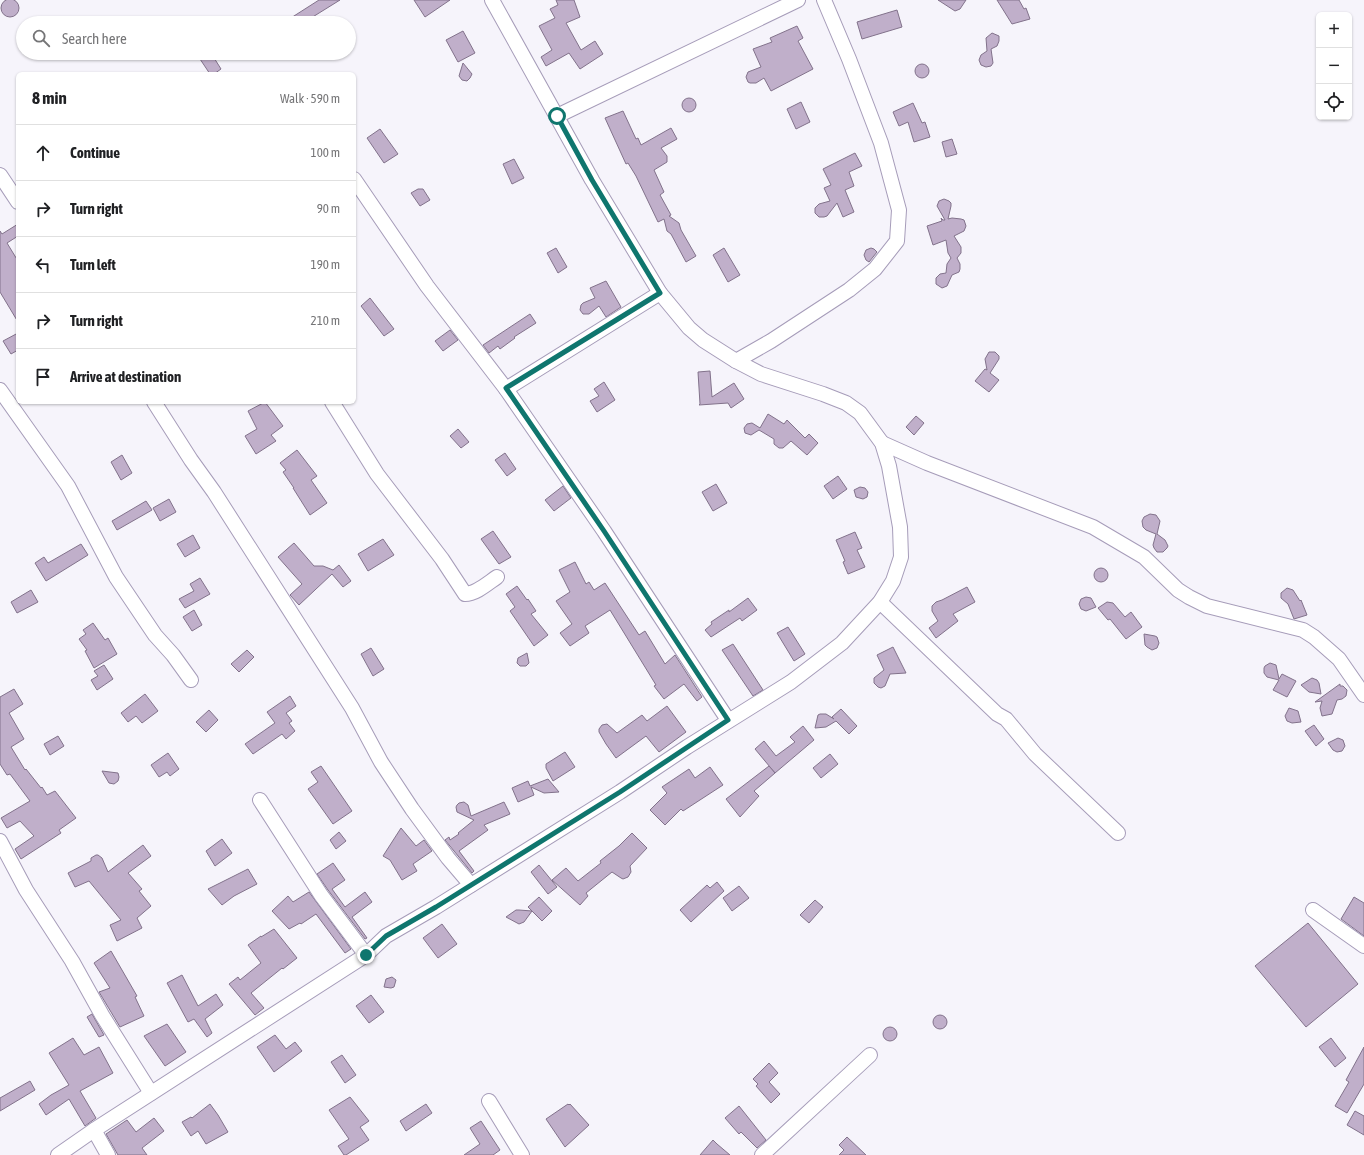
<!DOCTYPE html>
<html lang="en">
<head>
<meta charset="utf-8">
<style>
	:root { --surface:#fff; --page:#f2f2f2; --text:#202124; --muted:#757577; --line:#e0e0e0 }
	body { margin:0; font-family:"Asap Condensed",sans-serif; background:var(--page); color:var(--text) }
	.controls { position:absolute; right:12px; top:12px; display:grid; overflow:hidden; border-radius:6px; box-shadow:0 1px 3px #0004 }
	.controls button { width:36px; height:36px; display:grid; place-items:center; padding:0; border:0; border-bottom:1px solid var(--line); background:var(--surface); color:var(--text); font:20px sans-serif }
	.stop { position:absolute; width:12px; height:12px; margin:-9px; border:3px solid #0f766e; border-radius:50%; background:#fff }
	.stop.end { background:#0f766e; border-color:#fff; box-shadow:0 1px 4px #0008 }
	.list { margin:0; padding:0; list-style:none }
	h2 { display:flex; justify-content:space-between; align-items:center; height:52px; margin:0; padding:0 16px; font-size:17px }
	h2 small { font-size:13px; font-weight:400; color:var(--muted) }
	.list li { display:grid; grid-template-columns:26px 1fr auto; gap:12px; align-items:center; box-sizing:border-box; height:56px; padding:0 16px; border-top:1px solid var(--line) }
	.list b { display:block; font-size:15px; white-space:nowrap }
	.list em { font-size:13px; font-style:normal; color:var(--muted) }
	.icon { flex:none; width:22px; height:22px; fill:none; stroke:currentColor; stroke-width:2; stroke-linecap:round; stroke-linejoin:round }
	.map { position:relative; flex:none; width:1364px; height:1155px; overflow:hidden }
	.search { position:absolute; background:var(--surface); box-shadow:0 1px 3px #0004; left:16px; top:16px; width:340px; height:44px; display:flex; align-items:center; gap:10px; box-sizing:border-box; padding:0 14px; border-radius:22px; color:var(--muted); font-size:15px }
	.panel { position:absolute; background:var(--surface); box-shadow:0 1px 3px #0004; left:16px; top:72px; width:340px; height:332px; border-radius:6px }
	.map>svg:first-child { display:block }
	.building { fill:#c0afca; stroke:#82728b }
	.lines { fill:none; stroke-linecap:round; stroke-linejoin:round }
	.minor-casing { stroke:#a69cb9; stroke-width:16 }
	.minor { stroke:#fff; stroke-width:14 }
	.route { stroke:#0f766e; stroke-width:5 }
</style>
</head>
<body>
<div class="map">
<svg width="1364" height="1155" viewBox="0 0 1364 1155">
	<rect width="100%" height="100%" fill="#f6f4fb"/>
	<g class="building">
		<circle cx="10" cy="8" r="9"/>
		<polygon points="319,0 340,0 303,23 283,23"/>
		<polygon points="414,0 450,0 425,17"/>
		<polygon points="556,0 574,0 580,17 566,23 581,50 595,41 603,54 580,69 569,53 546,66 541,57 552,50 539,26 555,18 550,9 558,5"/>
		<polygon points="938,0 966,0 960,9 955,11"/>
		<polygon points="997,0 1019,0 1024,9 1026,8 1030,19 1012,24"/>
		<polygon points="897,10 902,27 862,39 857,22"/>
		<polygon points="797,26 803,38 798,41 813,69 771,91 764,78 756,83 750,83 748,82 746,77 748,72 761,67 753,49 772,42 770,38"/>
		<polygon points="463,31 475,53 458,62 446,40"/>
		<polygon points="992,33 999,36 999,41 997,46 991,49 993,63 991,66 986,67 981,65 979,60 981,55 987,51 986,38"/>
		<polygon points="211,53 221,69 214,74 210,74 200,59"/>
		<polygon points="463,63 472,74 470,78 467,81 462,80 459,76"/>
		<circle cx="922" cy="71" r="7"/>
		<circle cx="689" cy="105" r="7"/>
		<polygon points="801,102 810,122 796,129 787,109"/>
		<polygon points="913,103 922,123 925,122 930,137 914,142 908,122 899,126 893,112"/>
		<polygon points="623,111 636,139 638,138 641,145 671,128 677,139 661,148 667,156 667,162 654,170 664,192 660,195 671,215 669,216 679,223 681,230 696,256 686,262 671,234 667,231 664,219 658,222 636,176 628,163 626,164 605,118"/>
		<polygon points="380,129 398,154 384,163 367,138"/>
		<polygon points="952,139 957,154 946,157 942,142"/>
		<polygon points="855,153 862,166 849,172 854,186 845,190 854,212 843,217 837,203 827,216 824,217 819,217 815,213 815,208 819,204 830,201 824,188 831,185 823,169"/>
		<polygon points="514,159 524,178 512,184 503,164"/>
		<polygon points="418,189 423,189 430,200 420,206 411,193"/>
		<polygon points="944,199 949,201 951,203 951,206 948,219 952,218 961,219 964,220 966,226 964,231 954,236 961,247 961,253 957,258 960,264 960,269 959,272 952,275 947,286 942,288 936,284 936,278 940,274 946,273 947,264 951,258 948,253 946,240 933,245 927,226 942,221 941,218 943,220 945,220 937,206 939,201"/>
		<polygon points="18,224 18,236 7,243 18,261 18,322 0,292 0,231 2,234"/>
		<polygon points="556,248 567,267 558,273 547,253"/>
		<polygon points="724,248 740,275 728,282 713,255"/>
		<polygon points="871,248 874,249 877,252 869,262 866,260 864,255 866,250"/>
		<polygon points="606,281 621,307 606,317 599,306 589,314 583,314 580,310 581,305 583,303 595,298 590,288"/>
		<polygon points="370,298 394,329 384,336 361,306"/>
		<polygon points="530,314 536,323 514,337 515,338 500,349 498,346 489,353 483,345"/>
		<polygon points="450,330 458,340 443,351 435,341"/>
		<polygon points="18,333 18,350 11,354 3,341"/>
		<polygon points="989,352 995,352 999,356 999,359 990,373 999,380 989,392 975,381 985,369 987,370 985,359"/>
		<polygon points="710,371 712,397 734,383 744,399 731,408 728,403 699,405 700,404 698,372"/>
		<polygon points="604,382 615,400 597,412 590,401 599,396 594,389"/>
		<polygon points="265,402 283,426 271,435 276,441 256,454 245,436 257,429 248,411"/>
		<polygon points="768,414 784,424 787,420 805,438 809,434 818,443 807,455 791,441 783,448 779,448 774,444 774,439 759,430 751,435 745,433 744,428 747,424 752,423 760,428"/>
		<polygon points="916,416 924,423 914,435 906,427"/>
		<polygon points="458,429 469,442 461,448 450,436"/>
		<polygon points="297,450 317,476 311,480 327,503 310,515 293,488 294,488 283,472 286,470 280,463"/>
		<polygon points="505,453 516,469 507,476 495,460"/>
		<polygon points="122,455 132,473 121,480 111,462"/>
		<polygon points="838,476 847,489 833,499 824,486"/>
		<polygon points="716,484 727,503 713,511 702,492"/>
		<polygon points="563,486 571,498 554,511 545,500"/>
		<polygon points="860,487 865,488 868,492 867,497 863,499 856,497 854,490"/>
		<polygon points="169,499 176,512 160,521 153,508"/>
		<polygon points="146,501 152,510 117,530 112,521"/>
		<polygon points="1150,514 1156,515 1160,521 1157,534 1165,540 1168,546 1167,548 1163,552 1157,552 1154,548 1153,545 1156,534 1146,530 1143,527 1142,521 1144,517"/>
		<polygon points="493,531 511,557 499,564 481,539"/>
		<polygon points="855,532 862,548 857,550 865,567 848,574 843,562 845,561 836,540"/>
		<polygon points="193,535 200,548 185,557 177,544"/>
		<polygon points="383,539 394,555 368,571 358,554"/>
		<polygon points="294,543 314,566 323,566 333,570 339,565 351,581 343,587 332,574 299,605 290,595 302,584 278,557"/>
		<polygon points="81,544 88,555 46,581 35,563 44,557 48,563"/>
		<polygon points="575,562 586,584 589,582 594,590 605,583 639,635 645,631 665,664 675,655 702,697 697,701 684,684 664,699 654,686 656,685 610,610 585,626 589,633 570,646 560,633 572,624 556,601 570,592 559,570"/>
		<circle cx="1101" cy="575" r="7"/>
		<polygon points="200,578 210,594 185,608 179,599 194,591 190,584"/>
		<polygon points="517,586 527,600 528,599 536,611 531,614 548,635 534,646 510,611 515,607 506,594"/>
		<polygon points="967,587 975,602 953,614 958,621 936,638 929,628 938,621 932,611 932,606 936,602 942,600"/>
		<polygon points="1287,588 1293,590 1300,601 1301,600 1307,615 1294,619 1288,604 1281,598 1281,593"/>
		<polygon points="31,590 38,602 17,613 11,602"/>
		<polygon points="1086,597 1091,598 1096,607 1086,611 1081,609 1079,604 1081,599"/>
		<polygon points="748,598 757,610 742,621 740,618 711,637 705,630 712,624 711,622 729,610 729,612"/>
		<polygon points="1107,602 1113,603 1125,617 1131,612 1142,627 1126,639 1110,619 1108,620 1098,608"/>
		<polygon points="194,610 202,625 192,631 183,617"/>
		<polygon points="93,623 105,640 108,638 117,654 94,668 85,651 87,650 79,639 86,634 83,630"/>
		<polygon points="788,627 805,654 794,661 777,633"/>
		<polygon points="1144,634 1155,636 1157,637 1159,643 1157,648 1152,650 1147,647 1145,645"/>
		<polygon points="733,644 763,690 753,696 722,650"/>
		<polygon points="893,647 906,673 890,674 885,686 881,688 878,687 874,683 874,678 884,670 877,655"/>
		<polygon points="371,648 384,669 373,676 361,654"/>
		<polygon points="247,650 254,657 239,672 231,664"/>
		<polygon points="527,653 529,663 526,666 520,666 517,663 518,658"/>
		<polygon points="1270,663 1276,665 1279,679 1282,674 1296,681 1287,697 1273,690 1279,680 1267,677 1264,673 1264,668 1265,666"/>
		<polygon points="104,665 113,679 97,690 91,680 98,676 94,671"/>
		<polygon points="1312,678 1317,680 1319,683 1321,694 1309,692 1301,685"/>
		<polygon points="1340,684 1340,686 1343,686 1347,690 1346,696 1342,699 1337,700 1332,714 1322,716 1320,708 1322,701 1315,702"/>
		<polygon points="14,689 23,704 9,713 24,739 11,747 25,770 26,769 41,788 42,787 47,795 55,791 76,818 59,830 61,833 21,859 15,849 34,836 20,821 7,828 1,818 30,801 10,774 7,775 0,764 0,697"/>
		<polygon points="145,694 158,711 142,723 136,716 128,722 121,713"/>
		<polygon points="290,696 296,706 286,713 292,721 289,723 295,731 286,739 282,734 253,754 245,744 275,723 267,712"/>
		<polygon points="667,706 686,732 659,752 646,736 616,758 606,744 599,732 599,729 602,725 607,724 617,733 642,715 647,721"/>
		<polygon points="1289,708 1298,711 1301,722 1292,723 1287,721 1285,716"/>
		<polygon points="841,709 857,726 849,734 836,721 826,727 815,728 818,715 820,714 826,714 834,719 832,717"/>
		<polygon points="209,710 218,720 206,732 196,722"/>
		<polygon points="1314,725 1324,739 1316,746 1305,731"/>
		<polygon points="803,726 814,740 775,773 755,749 764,741 776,756 795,742 790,737"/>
		<polygon points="58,736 64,746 50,755 44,744"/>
		<polygon points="1338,738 1343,740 1345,746 1342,751 1337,752 1333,750 1328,743"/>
		<polygon points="565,752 575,767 553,781 546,768 546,764"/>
		<polygon points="168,753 179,769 170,776 167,772 159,777 151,765"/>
		<polygon points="830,754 838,764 821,778 813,768"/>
		<polygon points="321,766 352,811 333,824 308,789 318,782 311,772"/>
		<polygon points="769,766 775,773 754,791 759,796 740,817 726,799"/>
		<polygon points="710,767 723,785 683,811 681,809 665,825 650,810 667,793 662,787 689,769 695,778"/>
		<polygon points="102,771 118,773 119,777 118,781 114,784 109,783"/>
		<polygon points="548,779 559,792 544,793 531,787 534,795 518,802 512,788 528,781 530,786"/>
		<polygon points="464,802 468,805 471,816 504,802 510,814 484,825 488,830 459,851 474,871 472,873 445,840 449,837 450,840 459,834 458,833 474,820 457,812 456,807 457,805 459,803"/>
		<polygon points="401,828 416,846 424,840 432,851 413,864 417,871 402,880 390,860 383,856"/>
		<polygon points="339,832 346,841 336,849 330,840"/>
		<polygon points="632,833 647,848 630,866 631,872 628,877 623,879 621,878 612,872 586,893 588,896 580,905 552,880 566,868 578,881 601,863 600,861 619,846"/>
		<polygon points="222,839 232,853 215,866 206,851"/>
		<polygon points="143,845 151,856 128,873 142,889 139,891 151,906 137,918 142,928 117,941 110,925 121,920 89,881 75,887 68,873 91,861 91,858 96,855 98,855 102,858 108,872"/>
		<polygon points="333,863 345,880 332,889 345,907 365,892 372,902 352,917 367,938 365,939 328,890 317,874"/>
		<polygon points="539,865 557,887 548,894 531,872"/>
		<polygon points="248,869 257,884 234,896 222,905 208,889"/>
		<polygon points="717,882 724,891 691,922 680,910 707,885 710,888"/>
		<polygon points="739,886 749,898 732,911 723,898"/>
		<polygon points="309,892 351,949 345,953 316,914 301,924 300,923 289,929 272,911 288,896 293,902"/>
		<polygon points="539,897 552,911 542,921 528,907"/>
		<polygon points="1354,897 1364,903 1364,936 1341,919"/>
		<polygon points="815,900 823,907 809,923 800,915"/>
		<polygon points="516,910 519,910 532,911 524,922 519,924 506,917"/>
		<polygon points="1308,923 1358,984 1306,1027 1255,966"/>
		<polygon points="442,924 457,944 438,958 423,938"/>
		<polygon points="274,929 297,958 283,969 282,968 251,993 264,1008 255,1015 229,984 238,977 240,980 261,963 248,945 261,936 261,937"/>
		<polygon points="111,951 137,996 135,997 144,1016 120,1027 99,992 110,988 94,963"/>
		<polygon points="182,975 198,1006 216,994 223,1005 205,1019 212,1033 207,1037 194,1019 188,1022 167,983"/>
		<polygon points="392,977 396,980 394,987 391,988 384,987 386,979"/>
		<polygon points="371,995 384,1012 369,1023 356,1006"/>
		<polygon points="92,1014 104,1035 99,1037 87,1017"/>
		<circle cx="940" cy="1022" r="7"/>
		<polygon points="167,1024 186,1052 165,1066 144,1036"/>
		<circle cx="890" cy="1034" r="7"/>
		<polygon points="275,1035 286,1049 295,1042 302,1051 274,1072 257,1047"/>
		<polygon points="73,1038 84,1055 99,1047 113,1073 80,1091 96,1118 85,1126 69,1099 46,1115 39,1104 51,1095 69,1085 49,1053"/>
		<polygon points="1331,1038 1346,1058 1335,1067 1319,1047"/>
		<polygon points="1364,1047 1364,1084 1347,1113 1335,1106 1349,1082 1346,1080"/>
		<polygon points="342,1055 356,1075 345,1083 331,1062"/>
		<polygon points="769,1063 778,1073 769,1082 780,1094 771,1103 756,1086 758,1084 753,1079"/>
		<polygon points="30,1081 35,1090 0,1111 0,1098"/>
		<polygon points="350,1097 369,1121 360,1127 369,1140 346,1155 344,1155 338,1146 349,1139 329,1110"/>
		<polygon points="210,1104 218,1115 228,1132 206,1144 198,1131 191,1136 182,1122 191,1117 192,1118"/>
		<polygon points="426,1104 432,1113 406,1131 400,1121"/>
		<polygon points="568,1104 569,1105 570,1104 589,1125 565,1147 546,1119"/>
		<polygon points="739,1106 766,1140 757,1148 741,1132 739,1134 725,1118"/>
		<polygon points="1355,1111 1364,1116 1364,1135 1347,1125"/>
		<polygon points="154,1118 164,1131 142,1148 147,1155 118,1155 106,1134 127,1120 136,1132"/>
		<polygon points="481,1121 500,1150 493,1155 464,1155 480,1144 470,1128"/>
		<polygon points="847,1137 866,1155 839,1155 844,1150 839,1145"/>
		<polygon points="713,1140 717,1144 730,1155 700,1155"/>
	</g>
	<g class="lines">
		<g class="minor-casing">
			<g id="minor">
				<polyline points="557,116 798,0"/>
				<polyline points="0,175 18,202"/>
				<polyline points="354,179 427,286 506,389 604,531 728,720"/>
				<polyline points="736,361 771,341 849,290 875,269 897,241 899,210 881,143 849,59 824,0"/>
				<polyline points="506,389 660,293"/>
				<polyline points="0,390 68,486 116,577 155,635 173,655 191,680"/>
				<polyline points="154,402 191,460 214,492 352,708 381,762 412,809 448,858 471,885"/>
				<path d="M332 402 377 474 442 559 465 594C476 594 488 583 497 577"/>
				<polyline points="882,443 927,463 1093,527 1144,557 1178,590 1189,597 1207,606 1303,630 1314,637 1339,659 1364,695"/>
				<polyline points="880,602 997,714 1006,719 1035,754 1118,833"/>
				<polyline points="260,800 321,895 366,955"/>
				<polyline points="0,841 26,890 72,961 102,1015 151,1093"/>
				<polyline points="1313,910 1364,946"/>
				<polyline points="489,1101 522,1155"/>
				<polyline points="94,1130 108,1155"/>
				<polyline points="58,1155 94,1130 366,955 386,936 436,907 620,792 687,747 791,682 842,643 880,602 893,581 901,557 900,527 889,466 882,443 860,413 846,403 823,394 761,374 736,361 703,340 689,328 660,293 592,180 492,0"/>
				<polyline points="762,1155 870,1055"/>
			</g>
		</g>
		<use href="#minor" class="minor"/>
	</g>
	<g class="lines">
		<polyline class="route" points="366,955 386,936 436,907 620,792 728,720 604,531 506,388 660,293 592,180 557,116"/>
	</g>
</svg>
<div class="controls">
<button>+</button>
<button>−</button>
<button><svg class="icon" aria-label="locate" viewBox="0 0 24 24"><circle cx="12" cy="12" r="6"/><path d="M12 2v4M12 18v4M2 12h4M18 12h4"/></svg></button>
</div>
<div class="stop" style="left:557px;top:116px"></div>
<div class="stop end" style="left:366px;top:955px"></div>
<div class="search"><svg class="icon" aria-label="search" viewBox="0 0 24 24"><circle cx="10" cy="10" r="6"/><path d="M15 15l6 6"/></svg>Search here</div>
<section class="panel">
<h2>8 min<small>Walk · 590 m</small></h2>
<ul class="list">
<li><svg class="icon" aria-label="ahead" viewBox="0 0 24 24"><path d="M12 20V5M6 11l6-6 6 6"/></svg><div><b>Continue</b></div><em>100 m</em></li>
<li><svg class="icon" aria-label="right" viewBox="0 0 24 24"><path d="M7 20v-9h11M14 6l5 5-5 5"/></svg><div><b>Turn right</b></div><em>90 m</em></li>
<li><svg class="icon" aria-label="left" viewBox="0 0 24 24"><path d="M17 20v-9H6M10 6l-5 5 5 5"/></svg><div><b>Turn left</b></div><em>190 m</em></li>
<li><svg class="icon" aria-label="right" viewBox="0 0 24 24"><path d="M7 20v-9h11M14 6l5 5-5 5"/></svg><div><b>Turn right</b></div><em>210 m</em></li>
<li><svg class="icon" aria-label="arrive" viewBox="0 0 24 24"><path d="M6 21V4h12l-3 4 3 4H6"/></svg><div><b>Arrive at destination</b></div></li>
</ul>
</section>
</div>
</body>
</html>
